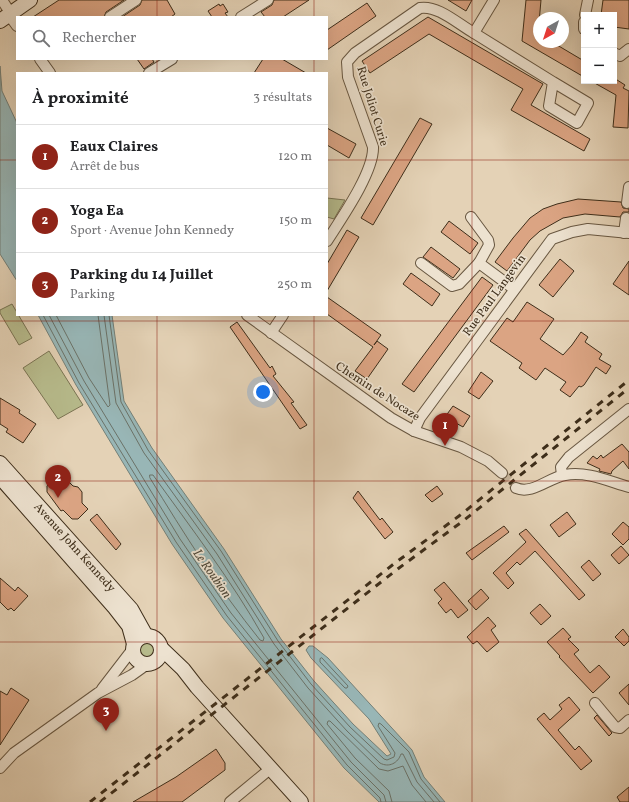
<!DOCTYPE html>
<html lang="fr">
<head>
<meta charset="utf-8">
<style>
	:root { --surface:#fff; --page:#f6f6f6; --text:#202124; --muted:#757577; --line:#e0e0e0; --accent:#8f2418 }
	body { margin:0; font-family:Vollkorn,serif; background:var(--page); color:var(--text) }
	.controls { position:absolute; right:12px; top:12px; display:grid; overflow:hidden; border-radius:0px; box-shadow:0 4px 16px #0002 }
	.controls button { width:36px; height:36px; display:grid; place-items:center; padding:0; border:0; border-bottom:1px solid var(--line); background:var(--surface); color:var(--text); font:20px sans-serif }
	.compass { position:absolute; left:533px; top:12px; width:36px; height:36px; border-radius:50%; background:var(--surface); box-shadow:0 4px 16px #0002; rotate:219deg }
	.you { position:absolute; left:263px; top:392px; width:14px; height:14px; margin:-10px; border:3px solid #fff; border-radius:50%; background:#1a73e8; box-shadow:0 0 0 6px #1a73e833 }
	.badge { display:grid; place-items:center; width:26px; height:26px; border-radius:50%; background:var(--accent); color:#fff; font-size:13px; font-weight:700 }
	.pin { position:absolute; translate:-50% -33px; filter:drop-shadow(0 1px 2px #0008) }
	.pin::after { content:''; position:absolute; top:21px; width:14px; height:12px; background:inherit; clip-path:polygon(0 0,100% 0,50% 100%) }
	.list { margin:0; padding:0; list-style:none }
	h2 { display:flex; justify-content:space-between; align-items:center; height:52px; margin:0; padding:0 16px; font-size:17px }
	h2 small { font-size:13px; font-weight:400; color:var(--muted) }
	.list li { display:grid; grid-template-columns:26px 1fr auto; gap:12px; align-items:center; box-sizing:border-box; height:64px; padding:0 16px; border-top:1px solid var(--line) }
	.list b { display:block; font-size:15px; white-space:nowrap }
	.list p { margin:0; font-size:13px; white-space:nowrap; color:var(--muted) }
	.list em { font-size:13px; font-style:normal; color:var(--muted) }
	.icon { flex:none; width:22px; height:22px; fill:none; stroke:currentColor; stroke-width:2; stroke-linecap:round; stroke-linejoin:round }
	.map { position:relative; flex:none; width:629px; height:802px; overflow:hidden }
	.search { position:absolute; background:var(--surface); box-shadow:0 4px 16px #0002; left:16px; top:16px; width:312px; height:44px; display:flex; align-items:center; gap:10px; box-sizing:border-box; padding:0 14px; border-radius:0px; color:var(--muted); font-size:15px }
	.panel { position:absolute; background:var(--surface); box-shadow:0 4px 16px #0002; left:16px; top:72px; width:312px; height:244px; border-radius:0px }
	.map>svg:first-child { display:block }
	.green { fill:#b7bb8c; stroke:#7a7453 }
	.water { fill:#98b6b6; stroke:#748078 }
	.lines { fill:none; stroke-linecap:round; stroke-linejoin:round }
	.shore { stroke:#6b7268; stroke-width:1 }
	.building { fill:#dba483; stroke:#3e2e1a }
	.street-tunnel { stroke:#c3b197; stroke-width:10; stroke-dasharray:10 5; stroke-linecap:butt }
	.street-casing { stroke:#685741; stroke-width:12 }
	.secondary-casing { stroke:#3e2e1a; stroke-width:16 }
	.street { stroke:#ede2d0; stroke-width:10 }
	.secondary { stroke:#ede2d0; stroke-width:14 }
	.rail { stroke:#3e2e1a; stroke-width:3; stroke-dasharray:7 7; stroke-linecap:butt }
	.grid { fill:none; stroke:#8f2418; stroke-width:1; stroke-opacity:0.55 }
	.labels { text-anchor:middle; stroke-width:3.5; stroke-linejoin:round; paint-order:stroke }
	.street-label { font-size:12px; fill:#3e2e1a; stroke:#ede2d0 }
	.water-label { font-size:13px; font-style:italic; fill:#504939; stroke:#ede2d0 }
</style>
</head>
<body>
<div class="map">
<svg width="629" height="802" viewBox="0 0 629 802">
	<rect width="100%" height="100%" fill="#e4d2b6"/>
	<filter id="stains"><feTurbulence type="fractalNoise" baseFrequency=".005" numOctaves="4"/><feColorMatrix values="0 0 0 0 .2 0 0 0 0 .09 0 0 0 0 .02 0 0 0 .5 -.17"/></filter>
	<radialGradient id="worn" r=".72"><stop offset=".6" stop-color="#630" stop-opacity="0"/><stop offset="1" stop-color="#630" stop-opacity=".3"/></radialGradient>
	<g class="green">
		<polygon points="327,198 345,200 334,219 327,217"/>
		<polygon points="12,304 32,338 19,345 0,313 0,310"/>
		<polygon points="49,351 83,405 58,419 23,368"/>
		<circle cx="147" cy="650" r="8"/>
	</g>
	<g class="water">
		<polygon points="0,66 2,91 17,123 17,281 0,254"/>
		<polygon points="38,315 112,315 124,401 152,448 224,549 281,639 314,681 353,724 387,756 391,754 369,719 311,658 306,650 309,646 313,646 328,658 412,750 424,777 445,802 379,802 344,768 223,618 172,544 76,385"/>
	</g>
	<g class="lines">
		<g class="shore">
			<polyline points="43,315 79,383 176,542 227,616 347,765 380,798 381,802"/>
			<polyline points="49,315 84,381 180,539 231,613 351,762 384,795 386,802"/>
			<polyline points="56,315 89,378 108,407 110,405 98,315"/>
			<path d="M104 315 116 403 144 453 217 554 274 644 308 688 347 731 380 763C389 768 398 763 401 754H403L417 782 434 802"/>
			<polyline points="109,315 121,402 148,450 221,551 278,641 311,684 350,727 384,759 387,760 394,757 395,753 378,726 379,723 381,724 409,752 421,779 440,802"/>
			<path d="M150 475H153C191 528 232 581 264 638L263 641 260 640C219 589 184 534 150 478Z"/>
			<polygon points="322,658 348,686 347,688 345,688 320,662 320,659"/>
			<polyline points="392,802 389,791 355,758 327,724 328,721 330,721 379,769 388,771 403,766 412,785 426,802"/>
		</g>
	</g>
	<g class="building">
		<polygon points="59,0 124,0 106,12 104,17 33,17"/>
		<polygon points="142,0 167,0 175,14 171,17 122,17 140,5"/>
		<polygon points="274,0 309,0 283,17 265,17 261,12 272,5"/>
		<polygon points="448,0 472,0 466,11"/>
		<polygon points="526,0 541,0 538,34 539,42 552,42 584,61 584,77 522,41"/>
		<polygon points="603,0 629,0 629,29 614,27 614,15 601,15"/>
		<polygon points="367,3 376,16 327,50 327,30"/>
		<polygon points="219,4 220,6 223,4 228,12 225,13 228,17 212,17 208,11"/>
		<polygon points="428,17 543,84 531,105 590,139 584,151 511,110 523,89 429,34 370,73 362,61"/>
		<polygon points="137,59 152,59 154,62 144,69"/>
		<polygon points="263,59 282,59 306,73 254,73"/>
		<polygon points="614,78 625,85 623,88 629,91 628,128 613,127 616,95 591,81 614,81"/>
		<polygon points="420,118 432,124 373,225 361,218"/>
		<polygon points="327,128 356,144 349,158 327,145"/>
		<polygon points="578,199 621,202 623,208 629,209 629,212 623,212 620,217 585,214 563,218 540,231 530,240 507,271 495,262 513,238 530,218 543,209 557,204"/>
		<polygon points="449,221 478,243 470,254 441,232"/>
		<polygon points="347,230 359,237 327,291 327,264"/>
		<polygon points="431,247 460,269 453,278 423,257"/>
		<polygon points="560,259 574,271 553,297 539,285"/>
		<polygon points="629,261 629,295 613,284"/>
		<polygon points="411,273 440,294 432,306 403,284"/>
		<polygon points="482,277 493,285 414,392 402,384"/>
		<polygon points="327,297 381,335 374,345 377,341 388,349 367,379 355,371 373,347 327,314"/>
		<polygon points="527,302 554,319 540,339 563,355 572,345 581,332 588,337 585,342 602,354 599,359 611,366 606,374 596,367 584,385 581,387 579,386 570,397 560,390 566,382 545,368 536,380 519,368 522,363 490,341 507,318 513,322"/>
		<polygon points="237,322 270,368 272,366 276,374 273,376 294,402 291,403 307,425 300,429 230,327"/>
		<polygon points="481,372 493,381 479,399 468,392"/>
		<polygon points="0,398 20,410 19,413 36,424 23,443 6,432 8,429 0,424"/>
		<polygon points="453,406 470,416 463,427 445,417"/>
		<polygon points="622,444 629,452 629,469 623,461 612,471 611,474 599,471 600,469 587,463 593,456 597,459 601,455 603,458"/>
		<polygon points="59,472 73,486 78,487 82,492 82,503 88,509 78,519 72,519 63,510 61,511 47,492 47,486"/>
		<polygon points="437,486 443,494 432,502 425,495"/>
		<polygon points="358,491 380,520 382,518 393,532 385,539 353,498"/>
		<polygon points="567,512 576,524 559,537 550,525"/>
		<polygon points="97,514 121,544 116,550 90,520"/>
		<polygon points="623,522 629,527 629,539 623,545 612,534"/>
		<polygon points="504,526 509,532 472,560 466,553"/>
		<polygon points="526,529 585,595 579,600 535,551 520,565 517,562 506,573 514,583 508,589 493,573 526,542 519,534"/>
		<polygon points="621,546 629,555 619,564 611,555"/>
		<polygon points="589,560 601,574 593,581 581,567"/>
		<polygon points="0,578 15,591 18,587 28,596 14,611 11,608 8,610 0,602"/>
		<polygon points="444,582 468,610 458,618 451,609 446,613 438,603 442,599 434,590"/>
		<polygon points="481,589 489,598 476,610 468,601"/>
		<polygon points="540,604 551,616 541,625 530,613"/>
		<polygon points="488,617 496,626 491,630 499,642 487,652 477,641 473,644 467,637"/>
		<polygon points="563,628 571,637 568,639 579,650 574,654 590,673 599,665 610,677 593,693 559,657 560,656 547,642"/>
		<polygon points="623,629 629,637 629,641 624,646 615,637"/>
		<polygon points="629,684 629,705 619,693"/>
		<polygon points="11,688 29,700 0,745 0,691 7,695"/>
		<polygon points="569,697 580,710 558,730 575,750 579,746 592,761 581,770 537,719 544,713 550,720 562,709 559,705"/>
		<polygon points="597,715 612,733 609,736 594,718"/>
		<polygon points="216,749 225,763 225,770 182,802 133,802 176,777"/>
		<polygon points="629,787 629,802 620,802 617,797"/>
	</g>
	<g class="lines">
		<polyline class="street-tunnel" points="502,473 516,488"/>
		<g class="street-casing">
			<g id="street">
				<polyline points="2,0 11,14"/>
				<polyline points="9,15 17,26"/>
				<polyline points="585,15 588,0"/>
				<polyline points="110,17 136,0"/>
				<polyline points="241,17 268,0"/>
				<polyline points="584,22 584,29"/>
				<polyline points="474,33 553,82 549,106 577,123 588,103 553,82"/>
				<polyline points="614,53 620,56 629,49"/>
				<polyline points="40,59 50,73"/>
				<polyline points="149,73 172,59"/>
				<polyline points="627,203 629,187"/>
				<polyline points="471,217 488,240 489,245 479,263"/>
				<polyline points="624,233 626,218"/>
				<path d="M327 241C341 219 374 172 373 147L348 77 347 62 355 53 420 8C438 5 458 24 474 33L494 0"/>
				<polyline points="421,263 452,286 459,284 479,263 514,289"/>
				<polyline points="247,315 391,418 414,431 461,447 488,461 502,473"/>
				<polyline points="271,333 283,315"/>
				<polyline points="414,431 420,418 552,239 572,232 588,229 629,233"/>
				<polyline points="562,475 561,467 569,457 629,409"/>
				<path d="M516 488C532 495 548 478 565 475 587 471 608 481 629 487"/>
				<polyline points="102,689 132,650"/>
				<polyline points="595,703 615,727 620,728 629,720"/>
				<polyline points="0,768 14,753 98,693 132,675 146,665"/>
				<polyline points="230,802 270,769"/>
			</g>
		</g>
		<g class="secondary-casing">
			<g id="secondary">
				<polyline points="0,21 30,0"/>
				<polyline points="0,463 131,609 146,636"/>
				<polyline points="0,477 115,608 129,626 134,644"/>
				<circle cx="147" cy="650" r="14"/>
				<polyline points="161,648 183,669 197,687 301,802"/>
			</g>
		</g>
		<use href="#street" class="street"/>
		<use href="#secondary" class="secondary"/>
		<g class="rail">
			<polyline points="90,802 395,563 459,516 629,380"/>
			<polyline points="100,802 399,568 463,521 629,388"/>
		</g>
	</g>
	<path class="grid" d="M157 0V17M314 0V17M472 0V802M157 59V73M314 59V73M0 160H17M327 160H629M157 315V802M314 315V802M0 321H629M0 481H629M0 642H629"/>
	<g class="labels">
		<g class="street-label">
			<text transform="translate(373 106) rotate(73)" y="4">Rue Joliot Curie</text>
			<text transform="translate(494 295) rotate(-54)" y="4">Rue Paul Langevin</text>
			<text transform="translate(378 391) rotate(33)" y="4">Chemin de Nocaze</text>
			<text transform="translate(75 547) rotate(48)" y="4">Avenue John Kennedy</text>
		</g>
		<g class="water-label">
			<text transform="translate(213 573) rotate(55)" y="5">Le Roubion</text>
		</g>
	</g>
	<rect width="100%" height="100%" filter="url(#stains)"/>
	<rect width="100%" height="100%" fill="url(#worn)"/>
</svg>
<div class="controls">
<button>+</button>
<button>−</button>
</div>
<svg class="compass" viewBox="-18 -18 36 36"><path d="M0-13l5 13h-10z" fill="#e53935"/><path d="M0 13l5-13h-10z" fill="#757577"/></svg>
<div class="you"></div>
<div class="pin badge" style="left:445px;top:446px">1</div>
<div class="pin badge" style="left:58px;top:498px">2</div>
<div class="pin badge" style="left:106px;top:731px">3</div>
<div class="search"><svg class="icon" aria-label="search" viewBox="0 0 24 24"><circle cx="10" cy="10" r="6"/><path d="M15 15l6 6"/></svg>Rechercher</div>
<section class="panel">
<h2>À proximité<small>3 résultats</small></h2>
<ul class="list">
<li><span class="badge">1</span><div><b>Eaux Claires</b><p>Arrêt de bus</p></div><em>120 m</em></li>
<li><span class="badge">2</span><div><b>Yoga Ea</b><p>Sport · Avenue John Kennedy</p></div><em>150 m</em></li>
<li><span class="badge">3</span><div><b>Parking du 14 Juillet</b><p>Parking</p></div><em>250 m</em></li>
</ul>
</section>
</div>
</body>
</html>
